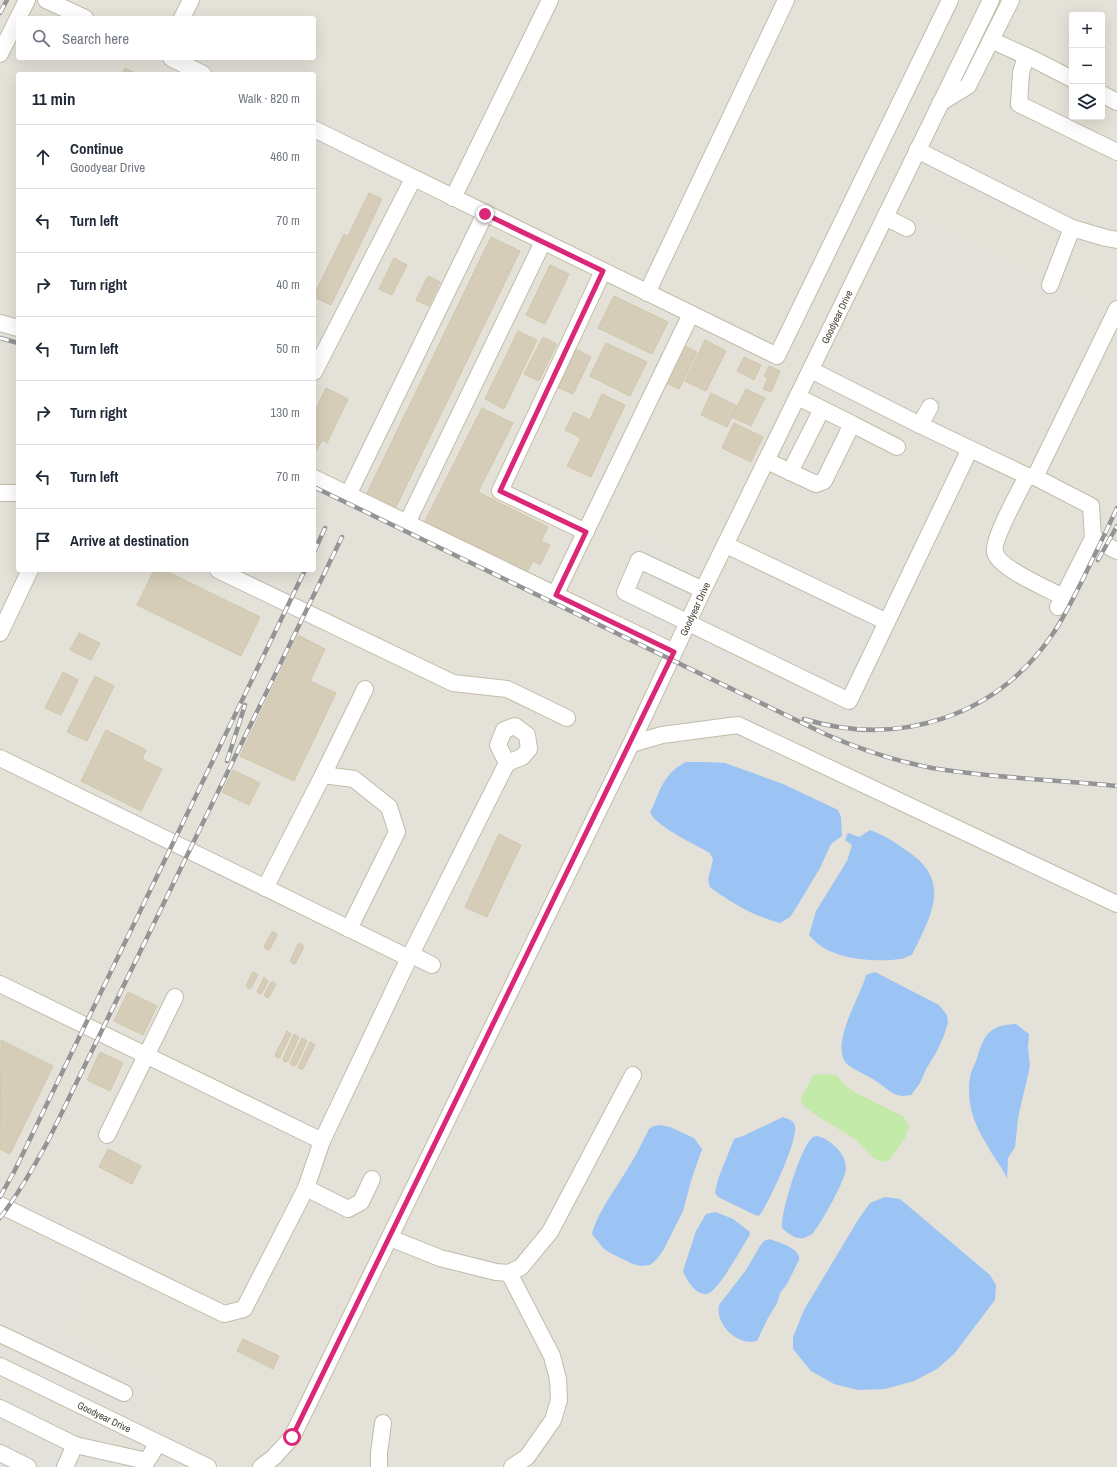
<!DOCTYPE html>
<meta charset="utf-8">
<style>
:root{--surface:#fff;--page:#f6f6f7;--text:#1f2937;--muted:#747a83;--line:#e0e1e3}
body{margin:0;font-family:"Archivo Narrow",sans-serif;background:var(--page);color:var(--text)}
.controls{position:absolute;right:12px;top:12px;display:grid;overflow:hidden;border-radius:4px;box-shadow:0 4px 16px #0002}
.controls button{width:36px;height:36px;display:grid;place-items:center;padding:0;border:0;border-bottom:1px solid var(--line);background:var(--surface);color:var(--text);font:20px sans-serif}
.stop{position:absolute;width:12px;height:12px;margin:-9px;border:3px solid #db2777;border-radius:50%;background:#fff}
.stop.end{background:#db2777;border-color:#fff;box-shadow:0 1px 4px #0008}
.list{margin:0;padding:0;list-style:none}
h2{display:flex;justify-content:space-between;align-items:center;height:52px;margin:0;padding:0 16px;font-size:17px}
h2 small{font-size:13px;font-weight:400;color:var(--muted)}
.list li{display:grid;grid-template-columns:26px 1fr auto;gap:12px;align-items:center;box-sizing:border-box;height:64px;padding:0 16px;border-top:1px solid var(--line)}
.list b{display:block;font-size:15px;white-space:nowrap}
.list p{margin:0;font-size:13px;white-space:nowrap;color:var(--muted)}
.list em{font-size:13px;font-style:normal;color:var(--muted)}
.icon{flex:none;width:22px;height:22px;fill:none;stroke:currentColor;stroke-width:2;stroke-linecap:round;stroke-linejoin:round}
.map{position:relative;flex:none;width:1117px;height:1467px;overflow:hidden}
.search{position:absolute;background:var(--surface);box-shadow:0 4px 16px #0002;left:16px;top:16px;width:300px;height:44px;display:flex;align-items:center;gap:10px;box-sizing:border-box;padding:0 14px;border-radius:4px;color:var(--muted);font-size:15px}
.panel{position:absolute;background:var(--surface);box-shadow:0 4px 16px #0002;left:16px;top:72px;width:300px;height:500px;border-radius:4px}
.map>svg:first-child{display:block}
.industrial{fill:#e4e1d8;fill-rule:evenodd}
.green{fill:#c3eaa9}
.parking{fill:#e3e1dc}
.water{fill:#9bc3f4}
.building{fill:#d5cdb8;stroke:#d0c7ab}
.lines{fill:none;stroke-linecap:round;stroke-linejoin:round}
.minor-casing{stroke:#c1bca8;stroke-width:18}
.minor{stroke:#fff;stroke-width:16}
.rail-casing{stroke:#949494;stroke-width:4.5}
.rail{stroke:#fff;stroke-width:3;stroke-dasharray:9;stroke-linecap:butt}
.route{stroke:#db2777;stroke-width:5}
.labels{text-anchor:middle;dominant-baseline:central;stroke-width:4;stroke-linejoin:round;paint-order:stroke}
.street-label{font-size:10px;fill:#454033;stroke:#fff}
</style>
<div class="map">
<svg width="1117" height="1467" viewBox="0 0 1117 1467">
<rect width="100%" height="100%" fill="#f3f0e3"/>
<path class="industrial" d="M0,0h1117v1467h-1117zM1072,15h30v102h-30zM18,18h296v40h-296zM18,74h296v496h-296z"/>
<path class="green" d="M825,1074l11,1 10,11 8,6 50,25 5,10 -4,11 -15,22c-5,2 -10,2 -15,-1 -8,-6 -13,-15 -22,-21 -18,-12 -36,-20 -52,-35v-4l12,-24z"/>
<g class="parking">
<polygon points="913,216 1096,309 1028,455 841,365"/>
<polygon points="642,538 695,562 662,634 610,609"/>
<polygon points="740,545 897,621 848,722 692,647"/>
<polygon points="5,1224 87,1264 56,1333 149,1379 128,1419 0,1355 0,1231"/>
<polygon points="0,1389 153,1467 0,1467"/>
</g>
<g class="water">
<path d="M686,762h20l19,1 58,21 55,26 3,7 1,19 -11,8 -11,24 -21,35 -9,14 -10,6c-26,-7 -49,-20 -70,-36l-2,-7 5,-20 -3,-7c-16,-9 -51,-25 -60,-40 10,-21 13,-40 36,-51z"/>
<path d="M870,830c14,5 25,12 37,21 46,30 24,65 5,104 -4,1 -8,4 -12,4 -17,3 -49,1 -65,-6 -10,-3 -19,-10 -26,-18l7,-24 31,-50 5,-16 -7,-5 3,-7 11,4z"/>
<path d="M875,972l64,33 8,10 1,8 -5,15 -7,15 -10,16 -6,14 -9,12c-2,0 -6,1 -9,1 -11,-1 -20,-12 -29,-17 -8,-5 -20,-9 -27,-16 -16,-20 15,-67 20,-88z"/>
<path d="M1016,1024l13,10 -1,14 2,18 -12,52 -3,29 -7,11 -1,21c-5,-13 -14,-22 -20,-34 -11,-18 -18,-34 -18,-55 0,-3 0,-8 1,-12 1,-8 6,-15 8,-23 7,-23 14,-30 38,-31z"/>
<path d="M783,1117c4,2 11,3 12,9 3,14 -26,77 -36,90l-4,-1 -37,-18 -3,-4 3,-14 16,-40 9,-3z"/>
<path d="M660,1125l10,2 24,11 8,11 -11,32 -8,30 -19,38 -7,10 -7,6 -9,1 -8,-2 -21,-10 -8,-5 -12,-15c5,-21 25,-47 36,-66 8,-12 14,-26 21,-39l5,-3z"/>
<path d="M817,1136c13,3 29,17 29,32 1,9 -26,58 -34,66 -1,1 -6,3 -8,4 -9,2 -16,-5 -22,-10 -1,-16 18,-78 29,-89 1,-2 4,-3 6,-3z"/>
<polygon points="885,1197 900,1199 990,1275 996,1285 995,1300 954,1354 937,1369 914,1381 885,1389 858,1390 834,1384 811,1371 793,1349 793,1337 804,1310 858,1220 870,1203"/>
<path d="M716,1212l17,7 17,13 -1,4c-6,10 -32,57 -42,58 -12,1 -20,-14 -24,-23l13,-40 10,-17z"/>
<path d="M769,1239c9,3 32,9 30,21l-12,24 -7,9 -3,10 -9,15 -11,23c-19,5 -42,-16 -38,-36l27,-35 14,-24 4,-5z"/>
</g>
<g class="building">
<polygon points="125,68 137,74 122,74"/>
<polygon points="369,193 382,199 331,305 314,297 314,295 344,234 348,236"/>
<polygon points="491,237 520,251 396,507 367,493"/>
<polygon points="394,258 407,265 392,295 379,289"/>
<polygon points="550,265 569,274 545,324 526,315"/>
<polygon points="428,276 440,282 429,306 416,300"/>
<polygon points="614,296 668,322 652,354 598,328"/>
<polygon points="518,331 537,340 504,409 485,399"/>
<polygon points="543,337 557,344 539,381 524,374"/>
<polygon points="705,340 726,351 706,391 685,381"/>
<polygon points="606,343 647,362 630,396 590,376"/>
<polygon points="683,345 697,352 679,389 664,382"/>
<polygon points="576,349 591,357 573,394 557,387"/>
<polygon points="744,357 761,365 754,380 737,371"/>
<polygon points="769,366 780,371 771,392 763,389 768,378 764,376"/>
<polygon points="326,388 348,399 327,443 322,440 316,451 314,450 314,413"/>
<polygon points="746,389 765,398 751,426 732,417"/>
<polygon points="711,393 737,406 727,427 701,415"/>
<polygon points="602,394 625,405 591,477 567,466 581,438 565,430 574,412 590,420"/>
<polygon points="482,408 513,423 478,492 548,527 541,541 550,545 540,565 533,561 527,572 425,521"/>
<polygon points="734,423 763,437 751,462 722,448"/>
<polygon points="154,570 164,570 260,617 241,656 137,605"/>
<polygon points="79,633 100,643 91,660 70,650"/>
<polygon points="298,635 325,649 310,681 336,693 294,781 240,756"/>
<polygon points="63,672 78,680 61,715 45,708"/>
<polygon points="95,676 114,686 87,741 67,732"/>
<polygon points="106,730 146,750 142,759 162,769 141,811 81,781"/>
<polygon points="233,770 260,783 249,805 222,792"/>
<polygon points="499,834 521,845 487,917 465,907"/>
<polygon points="272,932 275,932 277,935 270,949 267,950 264,947"/>
<polygon points="298,944 302,944 304,947 295,964 293,964 290,961"/>
<polygon points="254,972 258,975 251,988 249,989 246,986 252,973"/>
<polygon points="264,977 268,981 262,993 259,994 257,992"/>
<polygon points="271,982 274,982 276,984 269,997 267,998 264,995"/>
<polygon points="128,992 157,1006 143,1035 114,1021"/>
<polygon points="287,1031 291,1034 280,1057 277,1058 275,1055"/>
<polygon points="294,1034 299,1037 288,1061 285,1062 283,1059"/>
<polygon points="302,1038 307,1041 296,1065 293,1066 290,1063"/>
<polygon points="1,1040 53,1066 10,1154 0,1149"/>
<polygon points="310,1042 315,1045 303,1069 301,1069 298,1067"/>
<polygon points="100,1052 123,1063 110,1091 87,1080"/>
<polygon points="108,1149 141,1166 132,1184 99,1167"/>
<polygon points="243,1339 279,1356 273,1369 237,1351"/>
</g>
<g class="lines">
<g class="minor-casing">
<g id="minor">
<polyline points="46,0 85,18"/>
<polyline points="182,18 191,0"/>
<polyline points="991,40 1037,61 1072,79"/>
<polyline points="0,54 27,0"/>
<polyline points="1026,56 1021,73 1019,104 1117,152"/>
<polyline points="171,58 203,74"/>
<polyline points="1102,94 1117,102"/>
<polyline points="940,103 968,86 1011,0"/>
<polyline points="314,129 777,356 950,0"/>
<polyline points="917,150 1072,228 1106,238 1117,240"/>
<polyline points="453,198 550,0"/>
<polyline points="885,217 907,228"/>
<polyline points="1050,285 1072,228"/>
<polyline points="647,293 786,0"/>
<polyline points="0,323 18,328"/>
<polyline points="811,370 920,425 1027,476 1035,477 1091,506 1093,538 1058,607"/>
<polyline points="314,372 413,179"/>
<polyline points="798,397 852,424"/>
<polyline points="920,425 930,407"/>
<polyline points="767,461 816,484 824,481 852,424 897,447"/>
<polyline points="790,472 822,409"/>
<path d="M1027,476c-7,14 -35,64 -32,76 3,16 53,37 68,45"/>
<polyline points="1035,477 1117,309"/>
<polyline points="314,478 674,652"/>
<polyline points="0,493 18,493"/>
<polyline points="348,495 485,214"/>
<polyline points="407,523 543,242"/>
<polyline points="586,532 500,491 603,271"/>
<polyline points="1093,538 1117,551"/>
<polyline points="726,545 887,622"/>
<polyline points="218,570 453,683 507,689 567,718"/>
<polyline points="703,590 639,560 625,592 849,701 970,449"/>
<polyline points="555,595 691,314"/>
<polyline points="0,633 30,570"/>
<polygon points="515,726 527,735 529,749 522,757 507,763 498,745 504,730"/>
<polyline points="631,744 662,735 738,725 1117,904"/>
<polyline points="0,758 409,958 416,957 432,965"/>
<polyline points="323,775 365,689"/>
<polyline points="265,888 323,775 354,779 389,807 397,832 349,929"/>
<polyline points="0,984 322,1141"/>
<polyline points="107,1135 175,997"/>
<polyline points="306,1188 348,1209 361,1202 372,1179"/>
<polyline points="0,1205 224,1314 244,1309 306,1188 322,1141 409,958 507,763"/>
<polyline points="390,1238 440,1258 496,1272 509,1273 521,1267 550,1232 633,1075"/>
<polyline points="509,1273 552,1356 558,1379 559,1400 553,1420 527,1457 512,1467"/>
<polyline points="0,1334 124,1393"/>
<polyline points="0,1366 208,1467"/>
<polyline points="0,1408 75,1445 65,1467"/>
<polyline points="75,1445 147,1461 158,1443"/>
<polyline points="0,1453 28,1467"/>
<polyline points="261,1467 274,1457 292,1437 631,744 703,590 991,0"/>
<polyline points="379,1467 379,1453 383,1423"/>
</g>
</g>
<use href="#minor" class="minor"/>
<g class="rail-casing">
<g id="rail">
<polyline points="0,13 7,0"/>
<polyline points="0,338 18,343"/>
<path d="M314,487l511,247c34,15 70,27 107,34 61,10 124,12 185,18"/>
<polyline points="314,552 325,528"/>
<polyline points="1098,560 1117,526"/>
<path d="M804,719c94,29 192,-2 248,-84 12,-17 21,-37 31,-56 11,-23 23,-47 34,-71"/>
<polyline points="227,761 245,705"/>
<polyline points="0,1197 15,1170 305,570"/>
<path d="M0,1218c19,-25 34,-51 49,-79l293,-602"/>
</g>
</g>
<use href="#rail" class="rail"/>
</g>
<g class="lines">
<polyline class="route" points="292,1437 674,652 556,595 586,532 500,491 603,271 485,214"/>
</g>
<g class="labels">
<g class="street-label">
<text transform="translate(837 317) rotate(-64)">Goodyear Drive</text>
<text transform="translate(695 609) rotate(-65)">Goodyear Drive</text>
<text transform="translate(104 1417) rotate(26)">Goodyear Drive</text>
</g>
</g>
</svg>
<div class="controls">
<button>+</button>
<button>−</button>
<button><svg class="icon" aria-label="layers" viewBox="0 0 24 24"><path d="M12 4l9 5-9 5-9-5zM3 14l9 5 9-5"/></svg></button>
</div>
<div class="stop" style="left:292px;top:1437px"></div>
<div class="stop end" style="left:485px;top:214px"></div>
<div class="search"><svg class="icon" aria-label="search" viewBox="0 0 24 24"><circle cx="10" cy="10" r="6"/><path d="M15 15l6 6"/></svg>Search here</div>
<section class="panel">
<h2>11 min<small>Walk · 820 m</small></h2>
<ul class="list">
<li><svg class="icon" aria-label="ahead" viewBox="0 0 24 24"><path d="M12 20V5M6 11l6-6 6 6"/></svg><div><b>Continue</b><p>Goodyear Drive</p></div><em>460 m</em></li>
<li><svg class="icon" aria-label="left" viewBox="0 0 24 24"><path d="M17 20v-9H6M10 6l-5 5 5 5"/></svg><div><b>Turn left</b></div><em>70 m</em></li>
<li><svg class="icon" aria-label="right" viewBox="0 0 24 24"><path d="M7 20v-9h11M14 6l5 5-5 5"/></svg><div><b>Turn right</b></div><em>40 m</em></li>
<li><svg class="icon" aria-label="left" viewBox="0 0 24 24"><path d="M17 20v-9H6M10 6l-5 5 5 5"/></svg><div><b>Turn left</b></div><em>50 m</em></li>
<li><svg class="icon" aria-label="right" viewBox="0 0 24 24"><path d="M7 20v-9h11M14 6l5 5-5 5"/></svg><div><b>Turn right</b></div><em>130 m</em></li>
<li><svg class="icon" aria-label="left" viewBox="0 0 24 24"><path d="M17 20v-9H6M10 6l-5 5 5 5"/></svg><div><b>Turn left</b></div><em>70 m</em></li>
<li><svg class="icon" aria-label="arrive" viewBox="0 0 24 24"><path d="M6 21V4h12l-3 4 3 4H6"/></svg><div><b>Arrive at destination</b></div></li>
</ul>
</section>
</div>
